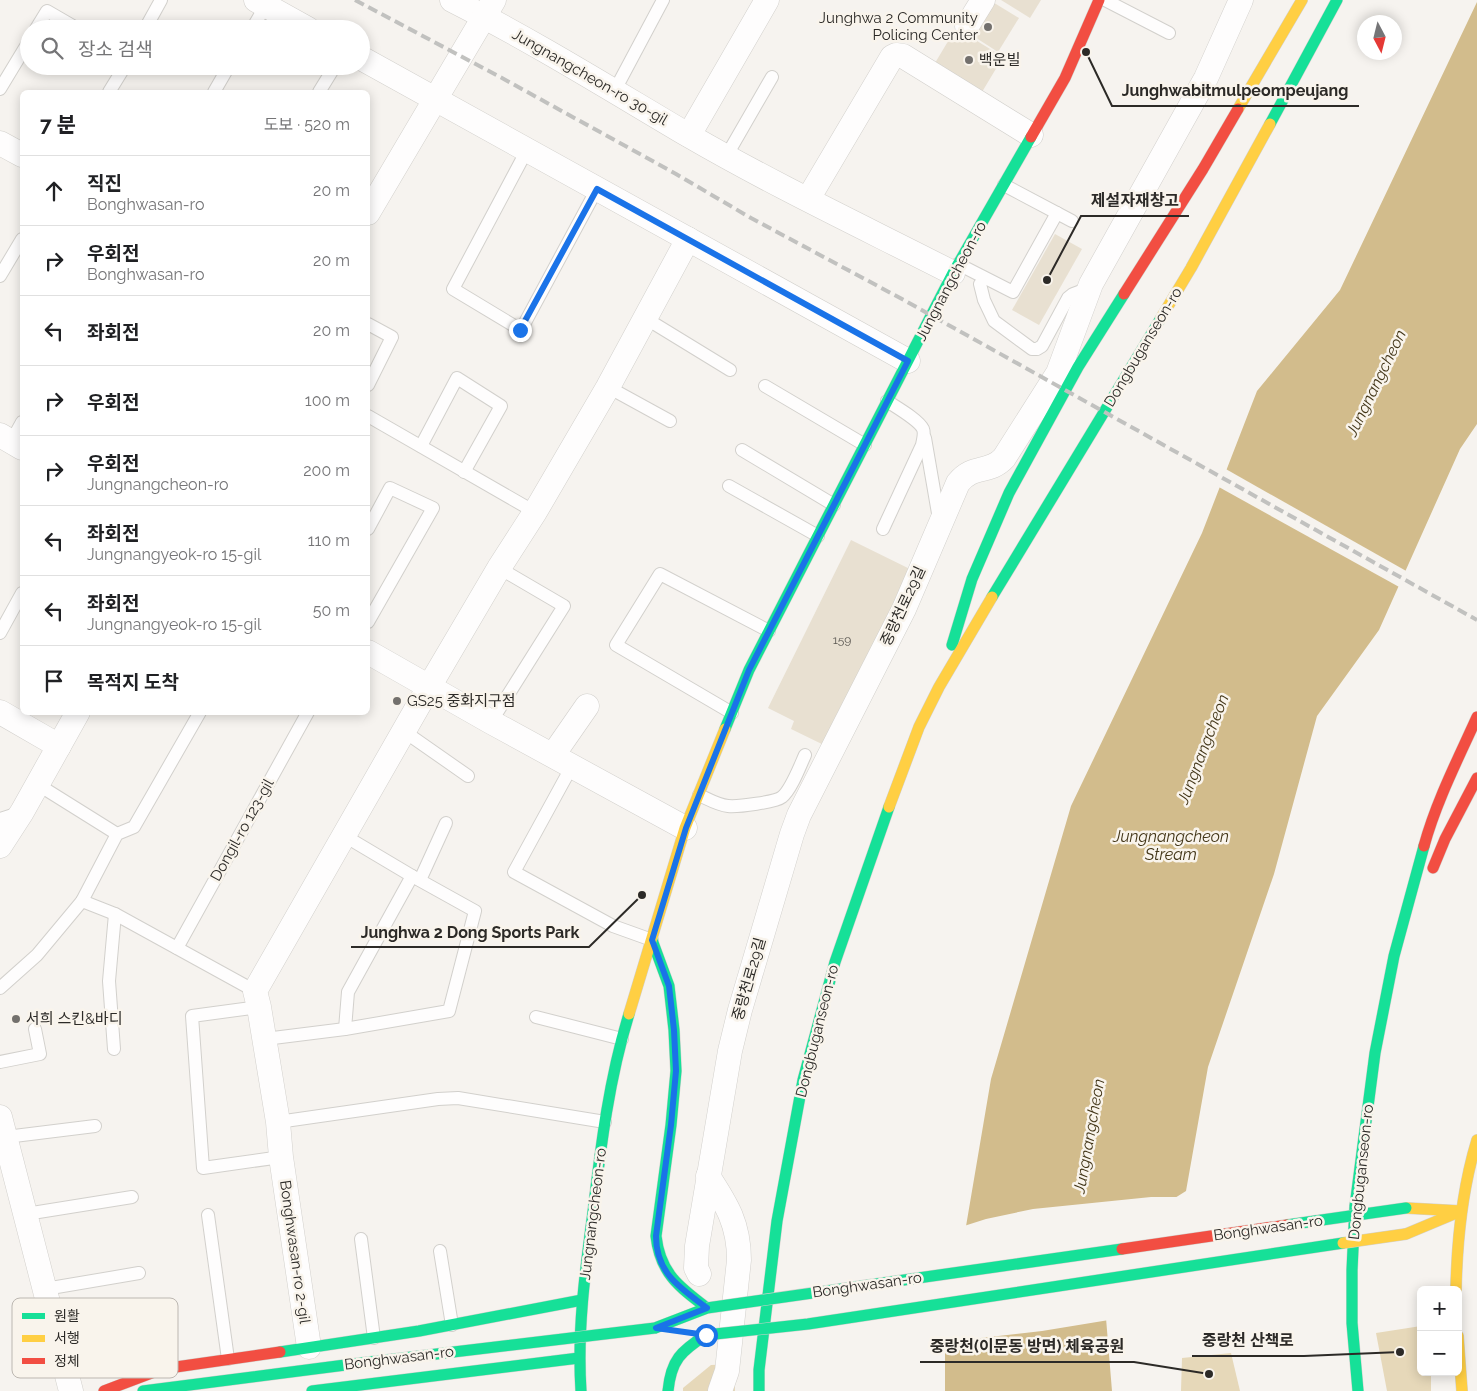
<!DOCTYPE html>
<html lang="ko">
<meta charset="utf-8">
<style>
:root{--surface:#fff;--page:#f6f6f6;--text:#202124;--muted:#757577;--line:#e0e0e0}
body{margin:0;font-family:Raleway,"Noto Sans KR",sans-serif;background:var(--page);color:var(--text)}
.controls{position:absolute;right:15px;bottom:15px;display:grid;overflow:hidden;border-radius:8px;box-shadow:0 2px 12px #0003}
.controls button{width:45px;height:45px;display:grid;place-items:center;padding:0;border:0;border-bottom:1px solid var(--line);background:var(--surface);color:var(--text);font:25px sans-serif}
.compass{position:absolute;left:1357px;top:15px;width:45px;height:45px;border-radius:50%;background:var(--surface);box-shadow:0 2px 12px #0003;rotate:173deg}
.stop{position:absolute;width:15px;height:15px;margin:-11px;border:4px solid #1a73e8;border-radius:50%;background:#fff}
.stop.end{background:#1a73e8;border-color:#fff;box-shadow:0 1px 5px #0008}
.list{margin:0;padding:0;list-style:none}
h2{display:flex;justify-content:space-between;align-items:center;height:65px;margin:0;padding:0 20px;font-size:21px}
h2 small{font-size:16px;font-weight:400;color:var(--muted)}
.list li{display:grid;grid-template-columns:32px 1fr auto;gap:15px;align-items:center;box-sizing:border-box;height:70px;padding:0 20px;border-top:1px solid var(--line)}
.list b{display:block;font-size:19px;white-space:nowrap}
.list p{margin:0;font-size:16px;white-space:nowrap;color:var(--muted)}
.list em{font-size:16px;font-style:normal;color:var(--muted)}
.icon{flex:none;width:28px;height:28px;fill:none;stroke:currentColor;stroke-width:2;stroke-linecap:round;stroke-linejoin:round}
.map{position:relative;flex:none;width:1477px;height:1391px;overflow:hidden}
.search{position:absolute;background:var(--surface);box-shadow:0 2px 12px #0003;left:20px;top:20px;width:350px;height:55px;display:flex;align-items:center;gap:12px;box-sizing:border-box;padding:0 18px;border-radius:28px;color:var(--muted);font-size:19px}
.panel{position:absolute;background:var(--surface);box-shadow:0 2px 12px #0003;left:20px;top:90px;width:350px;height:625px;border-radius:8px}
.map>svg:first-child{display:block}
.green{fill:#e6d8b9}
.water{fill:#d2bc8c}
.pier{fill:#f6f3ef}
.building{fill:#e8e0d1}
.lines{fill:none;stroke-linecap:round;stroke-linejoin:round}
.lane-casing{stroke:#d2d0cc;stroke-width:14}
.street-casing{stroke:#d2d0cc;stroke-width:25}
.fast-casing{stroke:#d2d0cc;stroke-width:12}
.slow-casing{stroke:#d2d0cc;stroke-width:12}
.jam-casing{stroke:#d2d0cc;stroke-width:12}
.lane{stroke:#fefdfd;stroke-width:12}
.street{stroke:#fefdfd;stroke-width:24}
.fast{stroke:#16e098;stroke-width:11}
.slow{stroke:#ffcf43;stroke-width:11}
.jam{stroke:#f24e42;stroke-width:11}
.rail{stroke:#c1c1bf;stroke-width:4;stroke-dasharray:10 5;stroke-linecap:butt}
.fast-bridge-casing{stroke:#d2d0cc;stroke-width:12;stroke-linecap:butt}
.slow-bridge-casing{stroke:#d2d0cc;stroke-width:12;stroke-linecap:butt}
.jam-bridge-casing{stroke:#d2d0cc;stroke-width:12;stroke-linecap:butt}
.fast-bridge{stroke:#16e098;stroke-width:11}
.slow-bridge{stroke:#ffcf43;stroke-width:11}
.jam-bridge{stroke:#f24e42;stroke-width:11}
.route{stroke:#1a73e8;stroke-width:6}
.poi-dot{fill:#73706d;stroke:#f9f4ec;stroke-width:2}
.labels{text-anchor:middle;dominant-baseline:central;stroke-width:5;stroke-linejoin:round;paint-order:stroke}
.number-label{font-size:12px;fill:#5b5852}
.poi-label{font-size:15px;fill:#2c2a27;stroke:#f9f4ec;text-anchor:start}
.street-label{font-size:15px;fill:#2c2a27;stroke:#f9f4ec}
.water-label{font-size:16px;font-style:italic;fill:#423517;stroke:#f9f4ec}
.key{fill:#f9f4ec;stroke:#bcb7b1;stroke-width:1}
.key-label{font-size:14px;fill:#2c2a27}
.leader{fill:none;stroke:#2c2a27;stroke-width:2}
.callout-dot{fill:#2c2a27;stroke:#f9f4ec;stroke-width:2}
.callout-label{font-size:16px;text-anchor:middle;font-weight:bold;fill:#2c2a27;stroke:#f9f4ec;stroke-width:5;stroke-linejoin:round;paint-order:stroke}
</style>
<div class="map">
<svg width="1477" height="1391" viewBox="0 0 1477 1391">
<rect width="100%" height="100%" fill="#f6f3ef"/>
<g class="green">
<polygon points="1421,1326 1421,1372 1431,1372 1431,1391 1387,1391 1376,1333"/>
<polygon points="1231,1353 1240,1391 1181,1391 1182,1358"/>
<polygon points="734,1364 735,1391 683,1391 683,1388 711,1365"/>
</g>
<polygon class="water" points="1477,2 1477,424 1460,449 1379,630 1317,716 1274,874 1208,1067 1186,1191 1100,1245 1112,1391 945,1391 945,1350 991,1079 1071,806 1202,533 1257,391 1340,290"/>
<g class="pier">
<polygon points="1224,468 1408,572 1401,588 1217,486"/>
<polygon points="1151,1197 1181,1197 1102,1247 1109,1320 1042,1331 981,1338 944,1340 964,1226 986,1219 1033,1209"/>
</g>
<g class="building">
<polygon points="1001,0 1041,0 1030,18"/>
<polygon points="991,1 1019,18 998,52 970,34"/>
<polygon points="956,28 1003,57 982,92 935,63"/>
<polygon points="1055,234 1082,249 1039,325 1012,310"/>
<polygon points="851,540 916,572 830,748 791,729 794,721 768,708"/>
</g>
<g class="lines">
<g class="lane-casing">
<g id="lane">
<polyline points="1105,0 1169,33"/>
<polyline points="36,29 47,11 78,29"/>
<polyline points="145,29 161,0"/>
<polyline points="252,29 266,5"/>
<polyline points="0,89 29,41"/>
<polyline points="615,90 663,0"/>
<polyline points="109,92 125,66"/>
<polyline points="214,92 229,66"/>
<polyline points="319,92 335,66"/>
<polyline points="527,150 453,289 521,330 597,189"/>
<polyline points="727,155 772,77"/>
<polyline points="1004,185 1072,221"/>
<polyline points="958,264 1013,292 1057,213"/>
<polyline points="0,276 22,239"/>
<polyline points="980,284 984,300 994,321 1032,349 1037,349 1042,346 1068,298 1073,294 1089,288"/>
<polyline points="645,318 730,370"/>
<polyline points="368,324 392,337 368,385"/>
<polyline points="765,386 865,445"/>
<polyline points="608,387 670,421"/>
<polyline points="368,416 535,512"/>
<polyline points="925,438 939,519"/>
<polyline points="11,442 22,422"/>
<polyline points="421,446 457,378 501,406 464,472"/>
<polyline points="742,450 834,505"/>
<polyline points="729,486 818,536"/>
<polyline points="368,529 390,488 433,508 368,622"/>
<path d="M883,529l39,-84c1,-6 3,-11 1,-16 -4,-9 -27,-22 -36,-28"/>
<polyline points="0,633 22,593"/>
<polyline points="732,713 616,645 660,574 769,631"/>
<polyline points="491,722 564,606 499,568"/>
<polyline points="405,732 468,776"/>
<polyline points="572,766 514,872 613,926 652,940"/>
<polyline points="37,784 117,834"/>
<path d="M699,795c9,4 19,10 29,11 10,1 48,-4 54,-9 9,-7 18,-31 23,-42"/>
<polyline points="0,819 19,813"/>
<polyline points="420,880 446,823"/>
<polyline points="82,901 115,914 255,991"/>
<polyline points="177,948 308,712"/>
<polyline points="0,988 37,955 82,901 117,834 134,827 200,712"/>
<polyline points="259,1007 192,1016 203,1168 281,1157"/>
<polyline points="536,1017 622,1039"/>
<polyline points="345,1029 348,992 412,876"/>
<polyline points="265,1039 345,1029 449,1011 475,911 412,876 343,835"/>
<polyline points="114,1049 109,981 115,914"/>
<polyline points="0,1062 40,1054 35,1029"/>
<polyline points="278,1122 438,1099 458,1098 605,1122"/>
<polyline points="6,1137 95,1126"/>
<polyline points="26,1214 132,1197"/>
<polyline points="208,1215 228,1359"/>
<polyline points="361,1239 374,1338"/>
<polyline points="440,1251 452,1325"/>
<polyline points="45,1289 139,1273"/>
</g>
</g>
<g class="street-casing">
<g id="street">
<polyline points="256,0 308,29"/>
<path d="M452,0c81,41 158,89 236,135 86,50 177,93 265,138"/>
<polyline points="967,26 983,0"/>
<polyline points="361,58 908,361"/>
<polyline points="689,135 767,0"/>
<polyline points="0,143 22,155"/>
<polyline points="808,199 892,57 896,55 903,56 1031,135"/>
<polyline points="368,213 494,0"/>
<polyline points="0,435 22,448"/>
<polyline points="368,652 491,722 685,828"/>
<polyline points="0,712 59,746"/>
<polyline points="553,755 587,706"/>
<polyline points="0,846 22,812 78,712"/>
<polyline points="0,1117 71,1391"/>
<path d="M708,1176c19,29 31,48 31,84l-12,111 -7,20"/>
<path d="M699,1274l-3,-6 1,-22 33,-195 10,-41 52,-176 7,-19 105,-206 54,-126c15,-19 31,-9 46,-25l54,-85 33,-89 115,-206 35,-78"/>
<polyline points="309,1347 281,1157 278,1122 259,1007 255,991 429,687 499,568 535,512 608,387 688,239"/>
</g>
</g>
<g class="fast-casing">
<g id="fast">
<polyline points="1270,124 1337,0"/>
<polyline points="992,597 1161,318"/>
<polyline points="952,645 972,579 1009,493 1078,367 1124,294"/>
<polyline points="725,729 749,670 953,273 1031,137"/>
<path d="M652,940l17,46 5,44 2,41 -5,54 -15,111c4,37 23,51 51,72"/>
<polyline points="655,1328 707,1308"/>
<polyline points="280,1352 419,1331 582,1300"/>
<polyline points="143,1391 353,1364"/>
<polyline points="312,1391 579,1358"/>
<path d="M581,1391c-4,-60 4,-119 12,-179 8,-67 16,-133 36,-198"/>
<path d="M668,1391c3,-31 13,-40 38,-56"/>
<polyline points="759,1391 759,1370 777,1221 803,1080 835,962 889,807"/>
<polyline points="1358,1391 1352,1323 1352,1270 1355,1206 1375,1053 1394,956 1424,846"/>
</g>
</g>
<g class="slow-casing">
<g id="slow">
<polyline points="1238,109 1302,0"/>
<polyline points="1161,318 1191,268 1270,124"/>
<polyline points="889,807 919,727 939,687 992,597"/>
<polyline points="629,1014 685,828 725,729"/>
<polyline points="1406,1208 1461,1211 1406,1234"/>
<path d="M1456,1290c1,-51 6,-101 21,-150"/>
<polyline points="1458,1336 1462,1391"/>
</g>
</g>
<g class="jam-casing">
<g id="jam">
<polyline points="1031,137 1065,78 1099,0"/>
<polyline points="1124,294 1203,169 1238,109"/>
<path d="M1424,846c12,-44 34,-87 53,-129"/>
<polyline points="1433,868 1445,839 1477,778"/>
<polyline points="104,1391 162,1369 280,1352"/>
</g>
</g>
<use href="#lane" class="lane"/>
<use href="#street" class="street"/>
<use href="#fast" class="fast"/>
<use href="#slow" class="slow"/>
<use href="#jam" class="jam"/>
<polyline class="rail" points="355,0 502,78 676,174 751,218 902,299 1477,620"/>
<g class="fast-bridge-casing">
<g id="fast-bridge">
<polyline points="1287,1225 1406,1208"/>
<polyline points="707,1308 1122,1249"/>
<polyline points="706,1335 808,1324 1343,1243"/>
<polyline points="353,1364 655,1328"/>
</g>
</g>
<g class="slow-bridge-casing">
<polyline id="slow-bridge" points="1343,1243 1406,1234"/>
</g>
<g class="jam-bridge-casing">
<polyline id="jam-bridge" points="1122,1249 1287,1225"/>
</g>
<use href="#fast-bridge" class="fast-bridge"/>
<use href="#slow-bridge" class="slow-bridge"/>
<use href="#jam-bridge" class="jam-bridge"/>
</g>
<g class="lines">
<path class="route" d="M520,330l77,-141 311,172 -159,309 -63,158 -34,112 17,46 5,44 2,41 -5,54 -15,111c0,37 24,52 51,72l-51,20 50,7"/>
</g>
<g class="poi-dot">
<circle cx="988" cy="27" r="5"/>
<circle cx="969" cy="60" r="5"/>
<circle cx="397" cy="701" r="5"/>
<circle cx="16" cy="1019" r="5"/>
</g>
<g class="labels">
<g class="number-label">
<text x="842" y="640">159</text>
</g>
<g class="poi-label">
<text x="978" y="18" text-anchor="end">Junghwa 2 Community<tspan x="978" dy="17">Policing Center</tspan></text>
<text x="979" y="60">백운빌</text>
<text x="407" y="701">GS25 중화지구점</text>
<text x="26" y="1019">서희 스킨&amp;바디</text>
</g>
<g class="street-label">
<text transform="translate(590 77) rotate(30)">Jungnangcheon-ro 30-gil</text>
<text transform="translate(951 281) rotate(-62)">Jungnangcheon-ro</text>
<text transform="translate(1143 347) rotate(-59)">Dongbuganseon-ro</text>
<text transform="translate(903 606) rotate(-65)">중랑천로29길</text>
<text transform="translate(242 830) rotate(-61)">Dongil-ro 123-gil</text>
<text transform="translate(749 979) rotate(-74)">중랑천로29길</text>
<text transform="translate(817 1031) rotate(-76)">Dongbuganseon-ro</text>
<text transform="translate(1361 1172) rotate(-84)">Dongbuganseon-ro</text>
<text transform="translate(593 1214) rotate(-83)">Jungnangcheon-ro</text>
<text transform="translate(1268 1228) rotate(-8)">Bonghwasan-ro</text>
<text transform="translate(295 1252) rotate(82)">Bonghwasan-ro 2-gil</text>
<text transform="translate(867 1285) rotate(-8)">Bonghwasan-ro</text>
<text transform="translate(399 1358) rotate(-7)">Bonghwasan-ro</text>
</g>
<g class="water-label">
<text transform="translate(1376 383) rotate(-64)">Jungnangcheon</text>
<text transform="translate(1203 749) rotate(-69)">Jungnangcheon</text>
<text x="1171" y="836">Jungnangcheon<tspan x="1171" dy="18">Stream</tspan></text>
<text transform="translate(1089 1136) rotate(-80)">Jungnangcheon</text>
</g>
</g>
<rect x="12" y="1298" width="166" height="80" rx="8" class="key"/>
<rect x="22" y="1313" width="23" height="6" fill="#16e098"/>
<rect x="22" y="1335" width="23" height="7" fill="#ffcf43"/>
<rect x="22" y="1358" width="23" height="6" fill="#f24e42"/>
<g class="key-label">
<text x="54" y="1321">원활</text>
<text x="54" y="1343">서행</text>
<text x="54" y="1366">정체</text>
</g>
<path class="leader" d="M1086 52L1112 106H1359M1047 280L1081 216H1189M642 895L589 947H351M1400 1352L1304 1356H1192M1209 1374L1134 1362H920"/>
<g class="callout-dot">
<circle cx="1086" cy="52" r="5"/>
<circle cx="1047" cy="280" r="5"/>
<circle cx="642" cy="895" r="5"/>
<circle cx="1400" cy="1352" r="5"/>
<circle cx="1209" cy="1374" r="5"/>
</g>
<g class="callout-label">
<text x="1235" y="96">Junghwabitmulpeompeujang</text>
<text x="1135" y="206">제설자재창고</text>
<text x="470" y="938">Junghwa 2 Dong Sports Park</text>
<text x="1248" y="1346">중랑천 산책로</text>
<text x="1027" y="1352">중랑천(이문동 방면) 체육공원</text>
</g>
</svg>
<div class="controls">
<button>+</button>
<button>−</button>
</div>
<svg class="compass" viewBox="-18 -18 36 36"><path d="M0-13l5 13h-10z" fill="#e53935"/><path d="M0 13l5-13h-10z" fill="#757577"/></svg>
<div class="stop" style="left:706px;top:1335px"></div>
<div class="stop end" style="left:520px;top:330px"></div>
<div class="search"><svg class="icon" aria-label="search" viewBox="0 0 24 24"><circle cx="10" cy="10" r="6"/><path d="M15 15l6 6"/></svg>장소 검색</div>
<section class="panel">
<h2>7 분<small>도보 · 520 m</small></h2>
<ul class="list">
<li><svg class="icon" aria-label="ahead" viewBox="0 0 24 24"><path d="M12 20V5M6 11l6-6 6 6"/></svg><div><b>직진</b><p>Bonghwasan-ro</p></div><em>20 m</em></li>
<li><svg class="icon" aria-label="right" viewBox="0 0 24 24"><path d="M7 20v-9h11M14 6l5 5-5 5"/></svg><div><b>우회전</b><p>Bonghwasan-ro</p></div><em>20 m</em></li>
<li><svg class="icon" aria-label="left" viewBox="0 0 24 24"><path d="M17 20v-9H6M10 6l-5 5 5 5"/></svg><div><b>좌회전</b></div><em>20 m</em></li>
<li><svg class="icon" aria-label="right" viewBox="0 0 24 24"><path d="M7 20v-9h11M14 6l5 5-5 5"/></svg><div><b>우회전</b></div><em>100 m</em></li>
<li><svg class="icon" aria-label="right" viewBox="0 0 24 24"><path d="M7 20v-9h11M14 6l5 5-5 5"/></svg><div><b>우회전</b><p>Jungnangcheon-ro</p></div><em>200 m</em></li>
<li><svg class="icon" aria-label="left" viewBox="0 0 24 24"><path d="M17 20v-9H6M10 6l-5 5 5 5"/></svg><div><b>좌회전</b><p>Jungnangyeok-ro 15-gil</p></div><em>110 m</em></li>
<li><svg class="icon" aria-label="left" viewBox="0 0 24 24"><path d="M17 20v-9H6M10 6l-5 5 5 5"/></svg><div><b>좌회전</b><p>Jungnangyeok-ro 15-gil</p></div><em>50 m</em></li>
<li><svg class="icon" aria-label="arrive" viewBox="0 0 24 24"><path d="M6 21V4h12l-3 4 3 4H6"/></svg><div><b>목적지 도착</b></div></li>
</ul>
</section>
</div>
